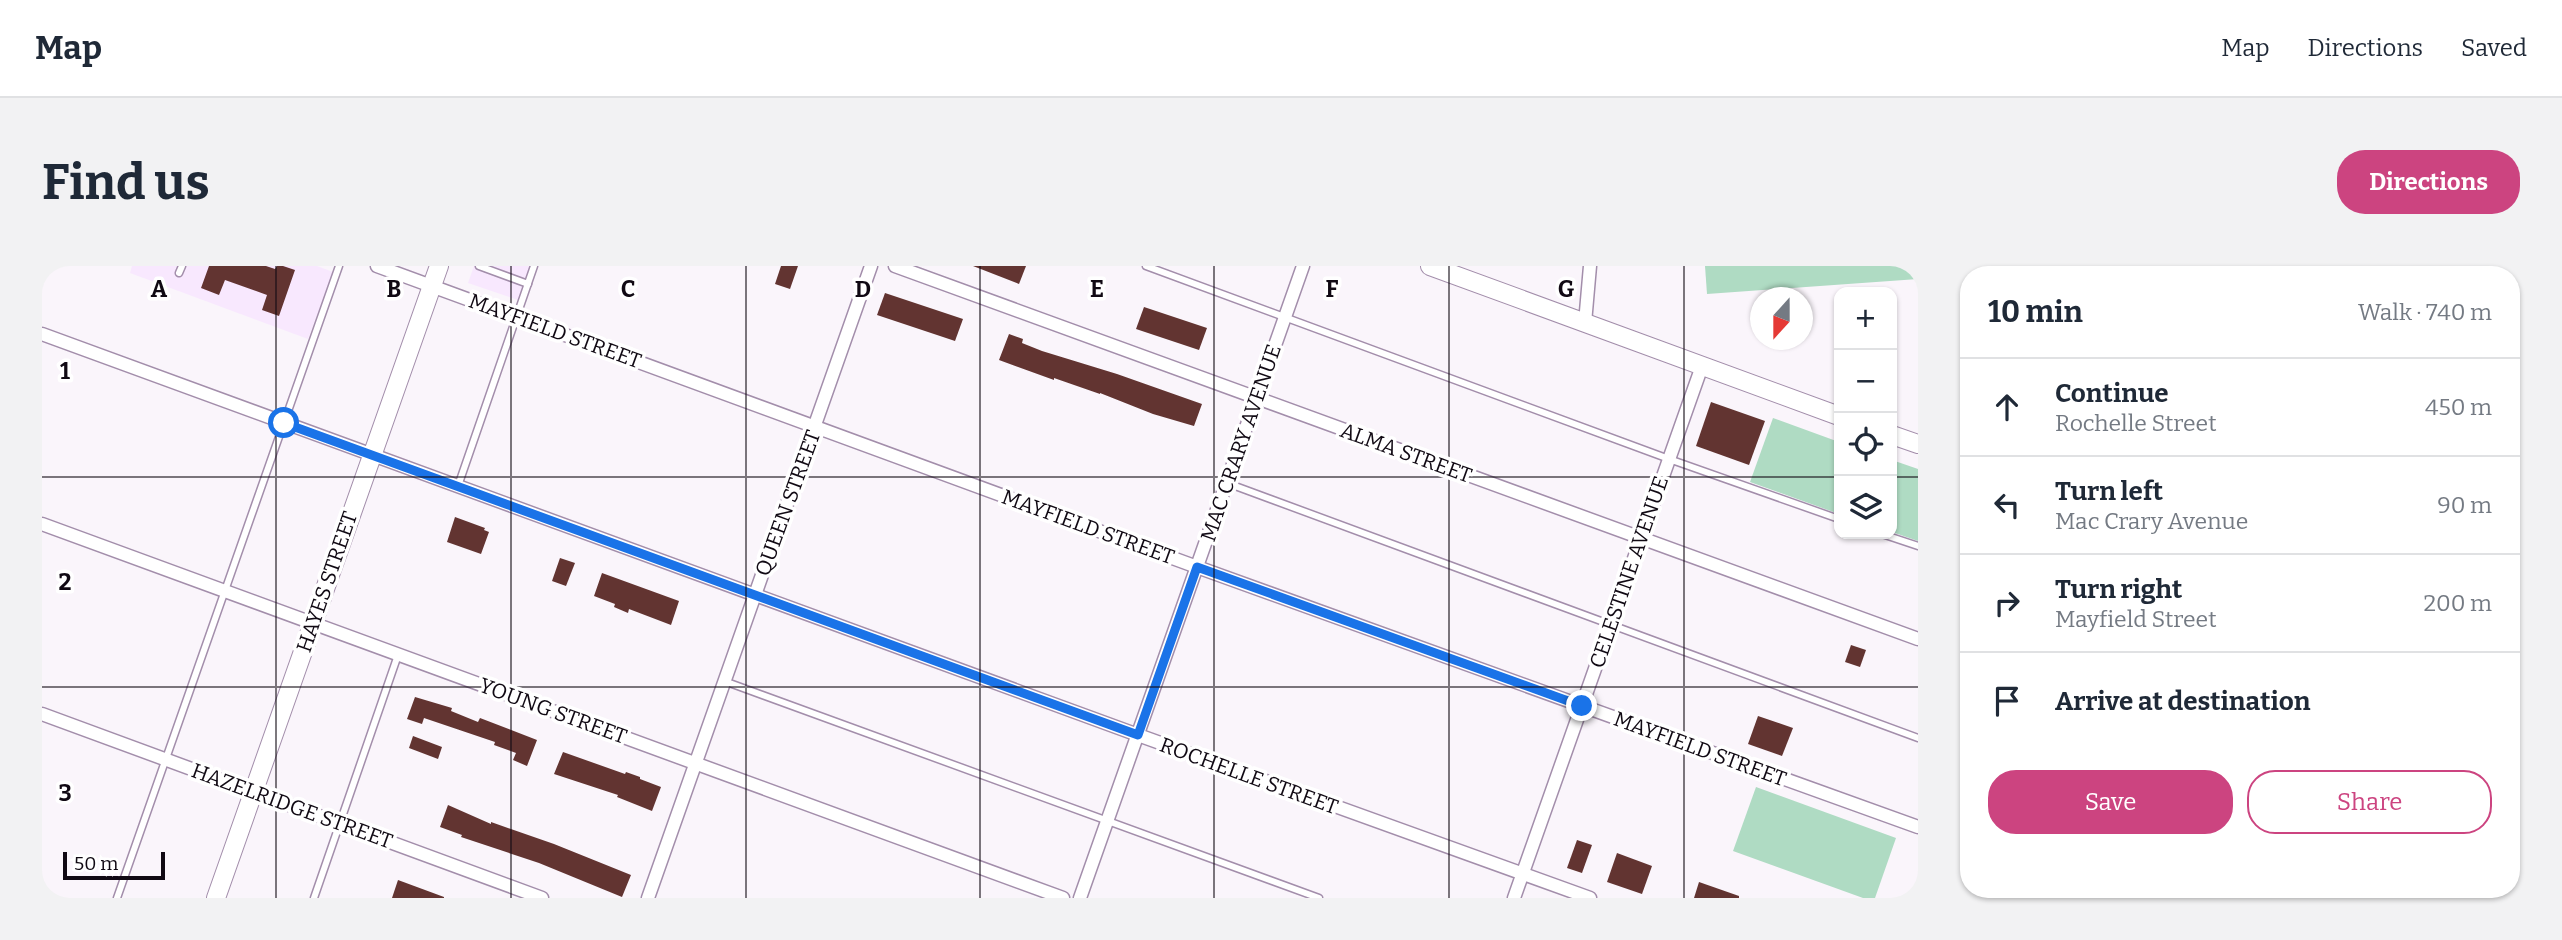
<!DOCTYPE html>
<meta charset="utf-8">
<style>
:root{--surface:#fff;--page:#f2f2f3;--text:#1f2937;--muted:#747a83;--line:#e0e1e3;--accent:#cc4480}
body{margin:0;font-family:Bitter,serif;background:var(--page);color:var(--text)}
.controls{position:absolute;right:21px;top:21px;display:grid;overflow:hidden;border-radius:14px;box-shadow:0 2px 5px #0004}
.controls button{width:63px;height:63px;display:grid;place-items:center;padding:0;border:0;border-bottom:2px solid var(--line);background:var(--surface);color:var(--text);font:35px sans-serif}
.compass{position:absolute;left:1708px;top:21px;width:63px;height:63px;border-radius:50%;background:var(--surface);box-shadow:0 2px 5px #0004;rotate:201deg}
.scale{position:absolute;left:21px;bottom:18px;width:102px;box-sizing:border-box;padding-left:7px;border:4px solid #100913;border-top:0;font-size:19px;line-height:24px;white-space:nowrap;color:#100913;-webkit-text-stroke:5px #fff;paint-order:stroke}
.stop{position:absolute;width:21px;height:21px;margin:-16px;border:5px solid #1a73e8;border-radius:50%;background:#fff}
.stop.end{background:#1a73e8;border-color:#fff;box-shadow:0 2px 7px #0008}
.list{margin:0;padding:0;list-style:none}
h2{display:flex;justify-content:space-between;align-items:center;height:91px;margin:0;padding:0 28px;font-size:30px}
h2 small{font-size:23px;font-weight:400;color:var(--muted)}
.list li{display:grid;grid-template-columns:46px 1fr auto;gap:21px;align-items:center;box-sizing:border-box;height:98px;padding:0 28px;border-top:2px solid var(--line)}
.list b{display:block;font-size:26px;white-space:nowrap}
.list p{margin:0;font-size:23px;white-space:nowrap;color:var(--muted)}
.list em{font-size:23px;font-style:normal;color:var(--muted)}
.actions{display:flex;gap:14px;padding:21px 28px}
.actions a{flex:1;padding:16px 0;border:2px solid var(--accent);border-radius:28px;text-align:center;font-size:24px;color:var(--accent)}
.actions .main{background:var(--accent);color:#fff}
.icon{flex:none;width:38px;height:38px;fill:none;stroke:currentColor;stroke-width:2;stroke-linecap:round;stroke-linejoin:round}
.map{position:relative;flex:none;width:1876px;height:632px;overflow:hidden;border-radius:28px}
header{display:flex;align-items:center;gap:42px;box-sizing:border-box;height:98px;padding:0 35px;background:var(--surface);border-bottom:2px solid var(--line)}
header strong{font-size:33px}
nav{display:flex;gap:38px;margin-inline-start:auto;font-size:24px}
.intro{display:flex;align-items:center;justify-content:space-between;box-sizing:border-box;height:168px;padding:0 42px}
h1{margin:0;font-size:49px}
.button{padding:18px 32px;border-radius:28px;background:var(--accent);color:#fff;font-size:24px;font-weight:700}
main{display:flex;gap:42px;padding:0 42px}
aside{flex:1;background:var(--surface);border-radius:28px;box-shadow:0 2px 5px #0004}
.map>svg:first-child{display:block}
.built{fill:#f8e8fe}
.green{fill:#afdbc3}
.building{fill:#623431}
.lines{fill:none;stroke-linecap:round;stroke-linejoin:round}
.lane-casing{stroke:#a38eab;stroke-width:9}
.street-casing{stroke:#a38eab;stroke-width:15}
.secondary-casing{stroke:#a38eab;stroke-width:20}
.lane{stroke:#fff;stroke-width:6}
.street{stroke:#fff;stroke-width:12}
.secondary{stroke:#fff;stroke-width:18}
.route{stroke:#1a73e8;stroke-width:9}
.grid{fill:none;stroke:#100913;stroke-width:2;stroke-opacity:0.55}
.labels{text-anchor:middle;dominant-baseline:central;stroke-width:7;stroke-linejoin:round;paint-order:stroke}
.street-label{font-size:21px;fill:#100913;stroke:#fff}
.grid-label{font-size:23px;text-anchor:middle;font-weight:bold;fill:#100913;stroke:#fff;stroke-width:7;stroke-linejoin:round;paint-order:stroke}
</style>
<header>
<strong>Map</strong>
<nav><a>Map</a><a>Directions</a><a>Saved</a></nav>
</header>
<div class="intro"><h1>Find us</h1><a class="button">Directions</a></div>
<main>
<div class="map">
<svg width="1876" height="632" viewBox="0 0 1876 632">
<rect width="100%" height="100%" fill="#faf5fb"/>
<g class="built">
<polygon points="90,0 275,0 291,6 266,73 88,7"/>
<polygon points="432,0 489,0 476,34 426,17"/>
</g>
<g class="green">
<polygon points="1663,0 1876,0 1876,13 1665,28"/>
<polygon points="1731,152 1797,176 1797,248 1708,216"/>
<polygon points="1850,194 1876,203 1876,275 1850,266"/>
<polygon points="1714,521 1854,572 1833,632 1821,632 1691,585"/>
</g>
<g class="building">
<polygon points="167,0 224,0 233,3 235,0 241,0 253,4 237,50 220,44 225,29 183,14 177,29 159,22"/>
<polygon points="739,0 756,0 748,23 733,18"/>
<polygon points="931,0 984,0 977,18"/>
<polygon points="843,27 921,53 913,75 835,49"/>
<polygon points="1102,41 1165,62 1157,84 1094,63"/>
<polygon points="967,68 981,73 980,77 1000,85 1075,108 1160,138 1152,160 1111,148 1058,127 1058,128 1012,112 1012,114 957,94"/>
<polygon points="1669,136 1723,155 1707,199 1654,180"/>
<polygon points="413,251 443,262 442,264 447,266 439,288 405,276"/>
<polygon points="518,292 533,297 524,320 510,315"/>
<polygon points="560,307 637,335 629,359 587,343 586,347 572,341 573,338 552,330"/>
<polygon points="1809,379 1824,384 1818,401 1803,396"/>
<polygon points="373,431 410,442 409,445 436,456 438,452 495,474 485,500 471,494 474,487 452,479 453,476 382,452 380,458 365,453"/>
<polygon points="1716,450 1751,462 1740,490 1706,478"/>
<polygon points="371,470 400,481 396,493 367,482"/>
<polygon points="521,486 583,508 584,506 598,511 598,513 619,521 610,545 575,531 576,529 512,508"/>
<polygon points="406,539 449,558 449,556 512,578 589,609 580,631 497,597 419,571 420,569 398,561"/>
<polygon points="1535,574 1550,579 1540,607 1525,602"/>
<polygon points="1575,587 1610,600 1600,628 1565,616"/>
<polygon points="356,614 402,631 402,632 350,632"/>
<polygon points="1657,616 1697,630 1697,632 1652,632"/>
</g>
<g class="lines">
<g class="lane-casing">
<g id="lane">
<polyline points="437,0 486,18"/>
<polyline points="1104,0 1627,193 1797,253"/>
<polyline points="137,7 140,0"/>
<polyline points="1185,217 1876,472"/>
<polyline points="416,220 492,0"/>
<polyline points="1840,268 1876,280"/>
<polyline points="682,415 1277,632"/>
<polyline points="75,632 297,0"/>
<polyline points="272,632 356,389"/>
</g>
</g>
<g class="street-casing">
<g id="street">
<polyline points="335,0 1155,301 1876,561"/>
<polyline points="853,0 1876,373"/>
<polyline points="1543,57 1548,0"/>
<polyline points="0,68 1096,469 1548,632"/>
<polyline points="0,258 1021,632"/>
<polyline points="0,448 500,632"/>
<polyline points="606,632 829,0"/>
<polyline points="1038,632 1261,0"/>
<polyline points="1472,632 1660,100"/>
</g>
</g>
<g class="secondary-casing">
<g id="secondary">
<polyline points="1388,0 1797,150"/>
<polyline points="1850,169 1876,178"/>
<polyline points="174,632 397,0"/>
</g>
</g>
<use href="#lane" class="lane"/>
<use href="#street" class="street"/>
<use href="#secondary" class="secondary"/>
</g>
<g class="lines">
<polyline class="route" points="242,157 1096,469 1155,301 1540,440"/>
</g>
<path class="grid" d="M234,0v632M469,0v632M704,0v632M938,0v632M1172,0v632M1407,0v632M1642,0v632M0,211h1797M1850,211h26M0,421h1876"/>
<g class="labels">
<g class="street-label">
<text transform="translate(513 65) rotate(20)">MAYFIELD STREET</text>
<text transform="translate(1199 177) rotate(-71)">MAC CRARY AVENUE</text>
<text transform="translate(1364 187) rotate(20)">ALMA STREET</text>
<text transform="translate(746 237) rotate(-70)">QUEEN STREET</text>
<text transform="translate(1046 261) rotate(20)">MAYFIELD STREET</text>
<text transform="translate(1587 306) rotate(-71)">CELESTINE AVENUE</text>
<text transform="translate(285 316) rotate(-71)">HAYES STREET</text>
<text transform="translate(511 445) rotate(20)">YOUNG STREET</text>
<text transform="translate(1658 483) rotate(20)">MAYFIELD STREET</text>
<text transform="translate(1207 510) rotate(20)">ROCHELLE STREET</text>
<text transform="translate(250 540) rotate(20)">HAZELRIDGE STREET</text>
</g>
</g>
<g class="grid-label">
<text x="117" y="31">A</text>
<text x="352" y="31">B</text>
<text x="586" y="31">C</text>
<text x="821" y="31">D</text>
<text x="1055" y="31">E</text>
<text x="1290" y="31">F</text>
<text x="1524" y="31">G</text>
<text x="23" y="113">1</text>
<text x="23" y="324">2</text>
<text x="23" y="535">3</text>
</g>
</svg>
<div class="controls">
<button>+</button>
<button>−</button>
<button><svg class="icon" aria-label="locate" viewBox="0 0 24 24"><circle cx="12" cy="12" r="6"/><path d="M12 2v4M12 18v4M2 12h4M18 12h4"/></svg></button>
<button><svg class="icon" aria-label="layers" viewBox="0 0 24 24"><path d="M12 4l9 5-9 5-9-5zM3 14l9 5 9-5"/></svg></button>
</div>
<svg class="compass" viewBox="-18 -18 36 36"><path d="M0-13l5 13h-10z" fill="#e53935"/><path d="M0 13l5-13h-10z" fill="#747a83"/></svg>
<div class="scale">50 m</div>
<div class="stop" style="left:242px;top:157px"></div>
<div class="stop end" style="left:1540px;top:440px"></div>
</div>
<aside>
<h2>10 min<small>Walk · 740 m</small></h2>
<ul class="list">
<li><svg class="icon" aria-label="ahead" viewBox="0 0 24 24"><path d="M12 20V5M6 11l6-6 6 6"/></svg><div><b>Continue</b><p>Rochelle Street</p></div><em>450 m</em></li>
<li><svg class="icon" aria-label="left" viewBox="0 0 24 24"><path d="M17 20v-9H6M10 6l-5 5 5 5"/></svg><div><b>Turn left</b><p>Mac Crary Avenue</p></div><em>90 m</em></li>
<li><svg class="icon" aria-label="right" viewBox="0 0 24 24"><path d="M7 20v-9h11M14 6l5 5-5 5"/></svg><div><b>Turn right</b><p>Mayfield Street</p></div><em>200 m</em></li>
<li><svg class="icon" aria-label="arrive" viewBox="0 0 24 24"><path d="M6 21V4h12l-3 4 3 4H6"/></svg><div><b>Arrive at destination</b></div></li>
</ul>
<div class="actions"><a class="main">Save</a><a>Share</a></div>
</aside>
</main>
